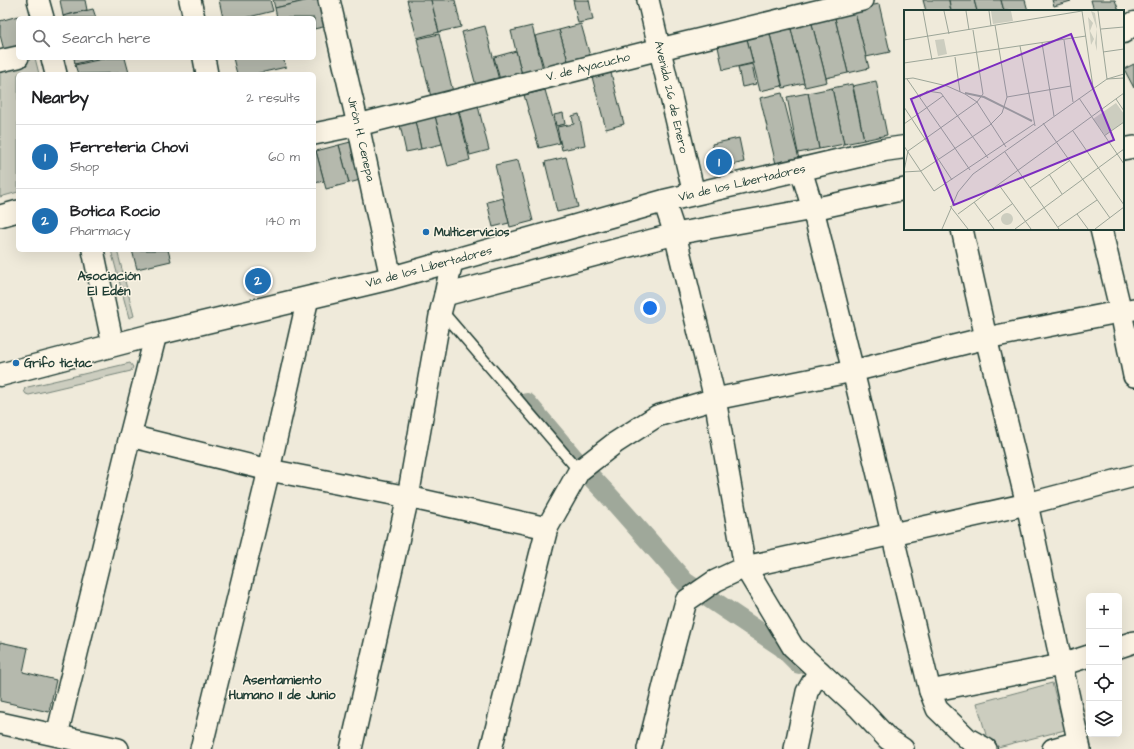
<!DOCTYPE html>
<meta charset="utf-8">
<style>
:root{--surface:#fff;--page:#f6f6f6;--text:#202124;--muted:#757577;--line:#e0e0e0;--accent:#1f6fb2}
body{margin:0;font-family:"Architects Daughter",sans-serif;background:var(--page);color:var(--text)}
.controls{position:absolute;right:12px;bottom:12px;display:grid;overflow:hidden;border-radius:6px;box-shadow:0 4px 16px #0002}
.controls button{width:36px;height:36px;display:grid;place-items:center;padding:0;border:0;border-bottom:1px solid var(--line);background:var(--surface);color:var(--text);font:20px sans-serif}
.you{position:absolute;left:650px;top:308px;width:14px;height:14px;margin:-10px;border:3px solid #fff;border-radius:50%;background:#1a73e8;box-shadow:0 0 0 6px #1a73e833}
.badge{display:grid;place-items:center;width:26px;height:26px;border-radius:50%;background:var(--accent);color:#fff;font-size:13px;font-weight:700}
.pin{position:absolute;translate:-50% -50%;border:2px solid #fff;box-shadow:0 1px 4px #0006}
.list{margin:0;padding:0;list-style:none}
h2{display:flex;justify-content:space-between;align-items:center;height:52px;margin:0;padding:0 16px;font-size:17px}
h2 small{font-size:13px;font-weight:400;color:var(--muted)}
.list li{display:grid;grid-template-columns:26px 1fr auto;gap:12px;align-items:center;box-sizing:border-box;height:64px;padding:0 16px;border-top:1px solid var(--line)}
.list b{display:block;font-size:15px;white-space:nowrap}
.list p{margin:0;font-size:13px;white-space:nowrap;color:var(--muted)}
.list em{font-size:13px;font-style:normal;color:var(--muted)}
.icon{flex:none;width:22px;height:22px;fill:none;stroke:currentColor;stroke-width:2;stroke-linecap:round;stroke-linejoin:round}
.map{position:relative;flex:none;width:1134px;height:749px;overflow:hidden}
.search{position:absolute;background:var(--surface);box-shadow:0 4px 16px #0002;left:16px;top:16px;width:300px;height:44px;display:flex;align-items:center;gap:10px;box-sizing:border-box;padding:0 14px;border-radius:6px;color:var(--muted);font-size:15px}
.panel{position:absolute;background:var(--surface);box-shadow:0 4px 16px #0002;left:16px;top:72px;width:300px;height:180px;border-radius:6px}
.map>svg:first-child{display:block}
.green{fill:#cccdbf;stroke:#76857a}
.lines{fill:none;stroke-linecap:round;stroke-linejoin:round}
.canal{stroke:#9fa89a;stroke-width:20}
.building{fill:#b5b9ad;stroke:#1f3d34}
.lane-casing{stroke:#1f3d34;stroke-width:13}
.street-casing{stroke:#1f3d34;stroke-width:24}
.highway-casing{stroke:#1f3d34;stroke-width:25}
.lane{stroke:#fcf5e5;stroke-width:10}
.street{stroke:#fcf5e5;stroke-width:21}
.highway{stroke:#fcf5e5;stroke-width:22}
.poi-dot{fill:#1f6fb2;stroke:#fcf5e5;stroke-width:1.5}
.labels{text-anchor:middle;dominant-baseline:central;stroke-width:3;stroke-linejoin:round;paint-order:stroke}
.street-label{font-size:12px;fill:#1f3d34;stroke:#fcf5e5}
.poi-label{font-size:12px;font-weight:bold;fill:#1f3d34;stroke:#fcf5e5;text-anchor:start}
.neighbourhood-label{font-size:13px;font-weight:bold;fill:#1f3d34;stroke:#fcf5e5}
.inset-river{fill:none;stroke:#9fa89a;stroke-width:2}
.inset-road{fill:none;stroke:#9ca598;stroke-width:1}
.view{fill:#7b2cbf;fill-opacity:0.15;stroke:#7b2cbf;stroke-width:2}
.inset-edge{fill:none;stroke:#1f3d34;stroke-width:2}
</style>
<div class="map">
<svg width="1134" height="749" viewBox="0 0 1134 749">
<rect width="100%" height="100%" fill="#efeada"/>
<filter id="ink" filterUnits="userSpaceOnUse"><feTurbulence type="fractalNoise" baseFrequency=".025" numOctaves="2"/><feDisplacementMap in="SourceGraphic" scale="8" xChannelSelector="R" yChannelSelector="G"/><feConvolveMatrix kernelMatrix="1 2 1 2 8 2 1 2 1" color-interpolation-filters="sRGB"/></filter>
<g filter="url(#ink)">
<g class="green">
<polygon points="18,58 35,58 39,74 18,74 18,192 0,197 0,62"/>
<polygon points="111,250 117,250 134,316 129,318"/>
<polygon points="130,363 133,367 131,371 29,395 26,394 24,391 25,388 28,387"/>
<polygon points="1052,683 1065,730 990,749 977,703"/>
</g>
<g class="lines">
<polyline class="canal" points="527,403 576,461 610,497 685,582 782,647 799,664"/>
</g>
<g class="building">
<polygon points="60,0 85,0 87,10 63,16"/>
<polygon points="219,0 270,0 273,11 245,18 223,18"/>
<polygon points="273,0 309,0 275,8"/>
<polygon points="309,0 326,0 332,25 314,29 314,18 277,18 275,8"/>
<polygon points="407,0 431,0 439,32 417,38"/>
<polygon points="431,0 455,0 461,27 439,32"/>
<polygon points="573,0 589,0 593,20 578,23"/>
<polygon points="923,0 949,0 951,11 926,11"/>
<polygon points="949,0 974,0 977,11 951,11"/>
<polygon points="974,0 1001,0 1004,11 977,11"/>
<polygon points="1001,0 1025,0 1028,11 1004,11"/>
<polygon points="1052,0 1070,0 1071,1 1054,6"/>
<polygon points="1091,0 1115,0 1119,11 1094,11"/>
<polygon points="879,4 890,52 866,57 854,9"/>
<polygon points="93,9 96,18 64,18 63,16"/>
<polygon points="854,9 869,68 848,73 834,14"/>
<polygon points="834,14 848,73 826,78 811,20"/>
<polygon points="18,16 18,50 5,54 0,35 0,21"/>
<polygon points="811,20 827,82 805,87 790,25"/>
<polygon points="581,24 590,56 568,61 559,30"/>
<polygon points="790,25 804,83 783,88 769,30"/>
<polygon points="485,26 499,80 476,86 462,32"/>
<polygon points="532,26 543,69 522,75 511,31"/>
<polygon points="559,30 568,61 544,68 535,36"/>
<polygon points="769,30 782,86 760,91 746,35"/>
<polygon points="439,34 453,92 431,97 417,39"/>
<polygon points="746,35 753,63 723,70 717,42"/>
<polygon points="516,51 522,75 500,80 494,57"/>
<polygon points="74,58 99,58 75,64"/>
<polygon points="107,58 125,58 129,73 78,74 75,65"/>
<polygon points="233,58 283,58 286,67 255,74 237,74"/>
<polygon points="752,64 756,84 742,87 738,67"/>
<polygon points="1134,64 1134,88 1124,69"/>
<polygon points="611,73 624,124 606,129 592,77"/>
<polygon points="876,81 887,135 864,140 853,86"/>
<polygon points="852,84 864,140 844,144 832,88"/>
<polygon points="832,88 844,144 819,149 808,93"/>
<polygon points="545,90 560,143 539,148 524,95"/>
<polygon points="782,93 799,159 776,164 760,98"/>
<polygon points="808,93 819,149 798,153 787,97"/>
<polygon points="478,106 489,150 470,155 459,111"/>
<polygon points="458,110 470,160 448,166 435,116"/>
<polygon points="563,113 565,124 556,126 554,115"/>
<polygon points="579,114 585,145 562,150 557,127 574,124 572,116"/>
<polygon points="435,116 442,144 421,149 415,121"/>
<polygon points="415,121 421,149 406,152 400,125"/>
<polygon points="739,138 744,162 717,169 712,144"/>
<polygon points="358,140 368,178 349,183 339,145"/>
<polygon points="339,145 349,183 326,189 316,151"/>
<polygon points="316,151 324,181 314,183 314,152"/>
<polygon points="566,157 578,207 557,212 545,162"/>
<polygon points="518,160 533,221 510,227 495,165"/>
<polygon points="503,198 509,223 493,227 487,202"/>
<polygon points="132,250 168,250 171,261 137,269"/>
<polygon points="0,642 28,648 23,672 56,680 49,712 0,701"/>
</g>
<g class="lines">
<g class="lane-casing">
<polyline id="lane" points="441,310 579,471"/>
</g>
<g class="street-casing">
<g id="street">
<polyline points="38,0 43,18"/>
<polyline points="190,0 194,18"/>
<polyline points="329,0 358,125 391,278"/>
<polyline points="648,0 694,194"/>
<polyline points="52,58 56,74"/>
<polyline points="204,58 207,74"/>
<polyline points="0,61 18,57"/>
<polyline points="314,134 358,125 660,49 862,0"/>
<polyline points="1123,149 1134,147"/>
<polyline points="801,170 813,209 853,371 930,691 937,709 968,739 986,749"/>
<polyline points="664,201 675,234 715,399 745,567 793,647 859,708 888,739 903,749"/>
<polyline points="0,216 18,211"/>
<polyline points="962,229 986,338 1027,504 1080,749"/>
<polyline points="1101,229 1121,312 1134,376"/>
<polyline points="93,250 113,345"/>
<polyline points="445,295 675,234 813,209 905,189"/>
<polyline points="130,436 269,470 408,497 547,528"/>
<polyline points="1119,647 1134,642"/>
<polyline points="930,691 1061,665 1089,656"/>
<polyline points="0,723 118,749"/>
<polyline points="57,735 130,436 156,334"/>
<polyline points="201,749 269,470 308,298"/>
<polyline points="351,749 408,497 441,310 445,295 452,261"/>
<polyline points="491,749 547,528 579,471 615,443 657,416 715,399 853,371 986,338 1134,309"/>
<polyline points="648,749 669,665 686,601 715,581 745,567 1027,504 1134,476"/>
<polyline points="795,749 807,692 819,671"/>
<polyline points="1053,749 1078,742"/>
</g>
</g>
<g class="highway-casing">
<g id="highway">
<polyline points="1123,32 1134,23"/>
<polyline points="0,375 156,334 391,278 664,201 884,150 905,147"/>
</g>
</g>
<use href="#lane" class="lane"/>
<use href="#street" class="street"/>
<use href="#highway" class="highway"/>
</g>
</g>
<g class="poi-dot">
<circle cx="426" cy="232" r="4"/>
<circle cx="16" cy="363" r="4"/>
</g>
<g class="labels">
<g class="street-label">
<text transform="translate(588 67) rotate(-14)">V. de Ayacucho</text>
<text transform="translate(671 97) rotate(77)">Avenida 26 de Enero</text>
<text transform="translate(361 139) rotate(77)">Jirón H. Cenepa</text>
<text transform="translate(742 183) rotate(-13)">Vía de los Libertadores</text>
<text transform="translate(429 267) rotate(-15)">Vía de los Libertadores</text>
</g>
<g class="poi-label">
<text x="434" y="232">Multicervicios</text>
<text x="24" y="363">Grifo tictac</text>
</g>
<g class="neighbourhood-label">
<text x="109" y="276">Asociación<tspan x="109" dy="15">El Edén</tspan></text>
<text x="282" y="680">Asentamiento<tspan x="282" dy="15">Humano 11 de Junio</tspan></text>
</g>
</g>
<g transform="translate(904 10)">
<rect width="220" height="220" fill="#efeada"/>
<path d="M87,1h20l2,10 -20,3zM187,1l4,2 2,14v24l-2,-8 2,-14zM184,7l5,6 -3,8 4,8 -3,6zM40,29l3,15 -9,2 -3,-16zM212,93l8,11v8l-19,13 -12,-16zM97 209a6 6 0 1 1 12 0a6 6 0 1 1-12 0Z" fill="#cccdbf"/>
<path class="inset-river" d="M61,83l19,4 48,24"/>
<path class="inset-road" d="M19,1l9,49M40,1l5,23M62,1l3,19M85,1l2,15M178,1l11,76M197,19l23,-2M0,30l178,-29M160,30l9,62M138,33l12,73M116,36l15,80M199,42l21,-3M51,47l5,35M0,53l182,-27M0,69l9,-1 34,8 18,8 12,8 29,45M3,69l63,91M203,69l17,-5M203,69l17,-1M16,87l7,-6 14,2 47,65M103,87l64,-11M175,88l45,66M212,89l8,12M0,97l48,73M139,113l67,95M0,114l39,-28M169,121l51,74M200,126l20,-14M0,136l30,45 100,-67M101,142l54,77M0,161l4,-20 69,-49 6,-8 -10,-64M0,162l17,-1 69,-46 12,-12 5,-16 -12,-72M145,164l13,20M95,175l32,44M126,178l39,-27M70,192l20,27M46,196l18,23M54,204l166,-121M173,204l11,15M84,211l24,-17M154,217l39,-27M38,219l16,-37 15,-18 134,-95 -9,-68M111,219l109,-80M191,219l29,-22"/>
<path class="view" d="M167,24l43,106 -160,65 -43,-106z"/>
<rect width="220" height="220" class="inset-edge"/>
</g>
</svg>
<div class="controls">
<button>+</button>
<button>−</button>
<button><svg class="icon" aria-label="locate" viewBox="0 0 24 24"><circle cx="12" cy="12" r="6"/><path d="M12 2v4M12 18v4M2 12h4M18 12h4"/></svg></button>
<button><svg class="icon" aria-label="layers" viewBox="0 0 24 24"><path d="M12 4l9 5-9 5-9-5zM3 14l9 5 9-5"/></svg></button>
</div>
<div class="you"></div>
<div class="pin badge" style="left:719px;top:162px">1</div>
<div class="pin badge" style="left:258px;top:281px">2</div>
<div class="search"><svg class="icon" aria-label="search" viewBox="0 0 24 24"><circle cx="10" cy="10" r="6"/><path d="M15 15l6 6"/></svg>Search here</div>
<section class="panel">
<h2>Nearby<small>2 results</small></h2>
<ul class="list">
<li><span class="badge">1</span><div><b>Ferreteria Chovi</b><p>Shop</p></div><em>60 m</em></li>
<li><span class="badge">2</span><div><b>Botica Rocio</b><p>Pharmacy</p></div><em>140 m</em></li>
</ul>
</section>
</div>
